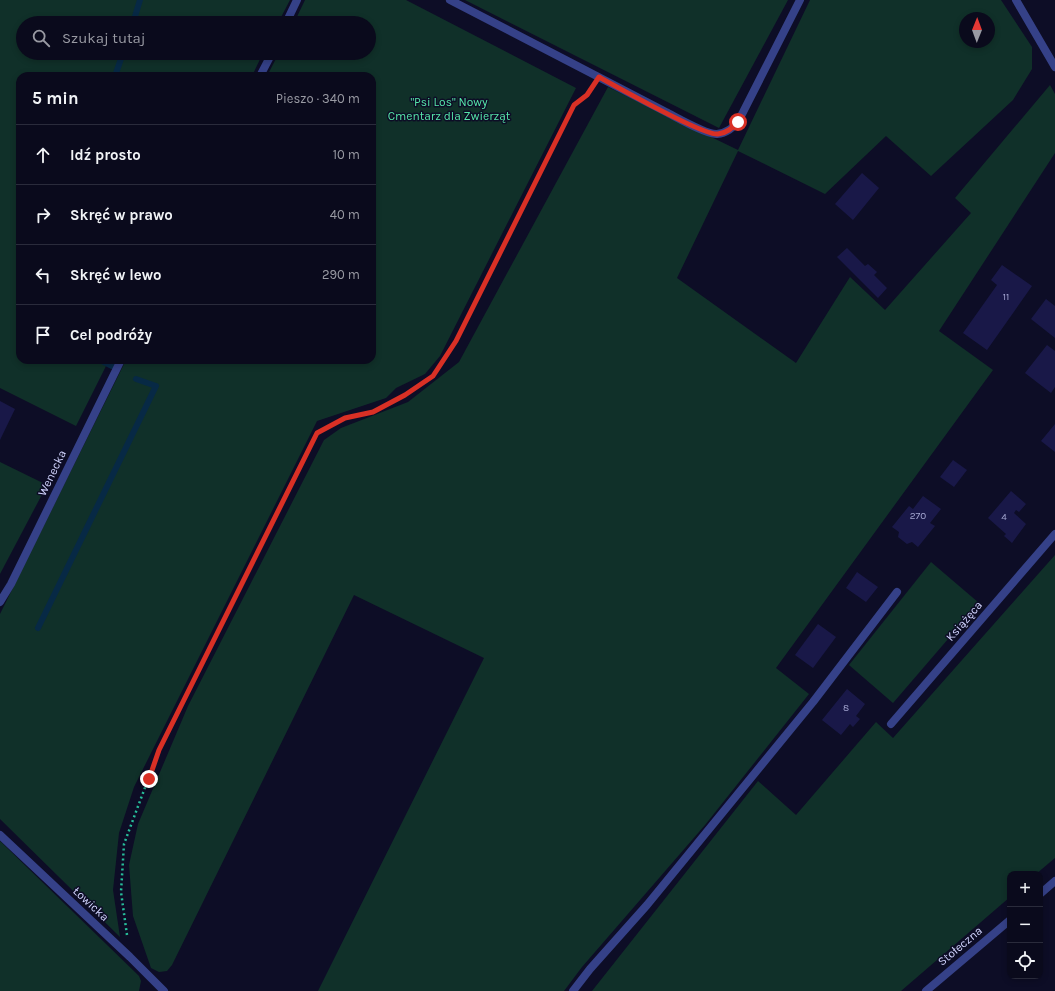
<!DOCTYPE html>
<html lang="pl">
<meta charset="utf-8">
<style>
:root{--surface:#0a0a1c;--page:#131325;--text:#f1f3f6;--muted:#999aa3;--line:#2a2b3b}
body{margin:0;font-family:Karla,sans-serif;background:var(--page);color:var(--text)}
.controls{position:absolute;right:12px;bottom:12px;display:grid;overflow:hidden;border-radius:8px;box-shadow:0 2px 6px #0003}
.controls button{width:36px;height:36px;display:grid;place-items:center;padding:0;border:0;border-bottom:1px solid var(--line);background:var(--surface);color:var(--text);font:20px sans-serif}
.compass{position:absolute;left:959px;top:12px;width:36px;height:36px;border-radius:50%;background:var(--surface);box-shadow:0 2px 6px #0003;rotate:1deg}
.stop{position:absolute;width:12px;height:12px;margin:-9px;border:3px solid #d93025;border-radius:50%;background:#fff}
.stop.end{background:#d93025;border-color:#fff;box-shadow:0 1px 4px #0008}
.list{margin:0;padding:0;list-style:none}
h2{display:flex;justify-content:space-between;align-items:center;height:52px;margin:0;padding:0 16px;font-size:17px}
h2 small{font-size:13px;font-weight:400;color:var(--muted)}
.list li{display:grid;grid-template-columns:26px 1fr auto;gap:12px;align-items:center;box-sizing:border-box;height:60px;padding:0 16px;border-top:1px solid var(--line)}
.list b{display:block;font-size:15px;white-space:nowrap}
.list em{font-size:13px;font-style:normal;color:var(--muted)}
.icon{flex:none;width:22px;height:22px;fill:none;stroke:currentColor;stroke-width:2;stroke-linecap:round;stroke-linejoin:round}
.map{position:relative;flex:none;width:1055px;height:991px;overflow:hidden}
.search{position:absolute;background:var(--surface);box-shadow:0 2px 6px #0003;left:16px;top:16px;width:360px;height:44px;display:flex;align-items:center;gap:10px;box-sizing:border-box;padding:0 14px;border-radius:22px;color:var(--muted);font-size:15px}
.panel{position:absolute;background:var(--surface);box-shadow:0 2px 6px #0003;left:16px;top:72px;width:360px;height:292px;border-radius:12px}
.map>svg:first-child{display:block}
.green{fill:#103029;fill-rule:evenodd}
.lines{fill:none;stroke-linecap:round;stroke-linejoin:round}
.stream{stroke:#072945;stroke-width:6}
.building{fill:#191848}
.path{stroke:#27be9a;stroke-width:2.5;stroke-dasharray:2 3;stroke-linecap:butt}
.minor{stroke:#354188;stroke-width:8}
.tertiary{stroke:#354188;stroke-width:8}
.route{stroke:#d93025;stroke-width:5}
.labels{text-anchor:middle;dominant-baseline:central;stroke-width:3;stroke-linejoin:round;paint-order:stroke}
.number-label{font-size:10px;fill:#a4a6d1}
.park-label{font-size:12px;fill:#56e7a9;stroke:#0d0d26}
.street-label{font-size:12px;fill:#d2d5ff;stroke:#0d0d26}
</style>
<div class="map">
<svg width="1055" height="991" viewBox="0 0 1055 991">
<rect width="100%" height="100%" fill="#0d0d26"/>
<g class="green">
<polygon points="0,0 290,0 278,23 23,23 23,53 263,53 252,76 20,76 20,360 109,360 76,426 0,388"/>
<polygon points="305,0 406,0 576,88 440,356 425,374 396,388 386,398 317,421 134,787 119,833 113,890 120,937 0,819 0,614 126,360 372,360 372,76 267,76 279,53 369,53 369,23 294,23"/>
<polygon points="465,0 788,0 719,128"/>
<path d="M810,0h191l31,47v22l-19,31 -82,76 -45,-40 -61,58 -87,-43 -61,127 119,85 54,-86 35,33 86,-97 -16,-15 95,-113 5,9v59l-116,178 54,39 -217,298 33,26 -104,131 -123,142 -18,24h-246l166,-333 -130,-63 -182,370 -5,6 -8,1 -8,-4 -18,-52 -4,-51 9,-41 50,-118 136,-266 17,-12 67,-26 51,-40 149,-275 130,63zM965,18h24v24h-24z"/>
<polygon points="0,462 47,485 0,574"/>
<polygon points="1055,555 1055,858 1036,874 1010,874 1010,897 901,991 592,991 758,781 796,815 876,722 893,738"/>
<polygon points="931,562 979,603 893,703 849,665"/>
<polygon points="0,841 139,976 141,981 139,991 0,991"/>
</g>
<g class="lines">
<g class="stream">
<polyline points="133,23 140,0"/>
<polyline points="115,76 123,53"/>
<polyline points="100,360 112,366"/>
<polyline points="38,628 156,386 136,379"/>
</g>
</g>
<g class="building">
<polygon points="862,173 879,188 853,220 835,204"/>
<polygon points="847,248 865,266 868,264 877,272 874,275 887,288 878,298 837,257"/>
<polygon points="1002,265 1032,286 987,350 963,333 997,285 991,280"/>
<polygon points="1046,299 1055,306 1055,338 1031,319"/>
<polygon points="1047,345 1055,351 1055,387 1051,393 1025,373"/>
<polygon points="0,401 15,409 0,440"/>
<polygon points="1055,424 1055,452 1041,441"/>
<polygon points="953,460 967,470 954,487 940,477"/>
<polygon points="1011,491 1026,504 1019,512 1016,510 1014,513 1026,524 1012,543 1004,536 1006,534 988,518"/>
<polygon points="923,496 941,509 930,523 935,526 918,547 912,542 907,544 898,537 899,532 892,527 909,506 913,509"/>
<polygon points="857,572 878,587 866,602 846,588"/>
<polygon points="818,624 836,637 813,668 795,655"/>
<polygon points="847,689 865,704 856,716 860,719 853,727 850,724 841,735 822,720"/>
</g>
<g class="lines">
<polyline class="path" points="127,935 121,892 124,844 159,750 317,433 345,418 373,412 405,395 433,376 456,341 574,105 587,95 591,89"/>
<g class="minor">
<path d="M450,0l216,112c10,5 41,23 51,22 10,-1 15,-6 21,-12l62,-122"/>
<polyline points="1016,0 1055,67"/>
<polyline points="286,23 297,0"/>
<polyline points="260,76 272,53"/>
<polyline points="0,602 11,584 121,360"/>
<polyline points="891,724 1055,534"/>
<polyline points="0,835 130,957 164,991"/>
<polyline points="573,991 590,969 647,905 813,702 897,592"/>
</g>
<g class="tertiary">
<polyline points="1040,894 1055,881"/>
<polyline points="926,991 1010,920"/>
</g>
</g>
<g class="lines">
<path class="route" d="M149,779l10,-29 158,-317 28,-15 28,-6 32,-17 28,-19 23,-35 118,-236 13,-10 12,-18c18,10 105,59 119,57 9,-1 14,-6 20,-12"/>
</g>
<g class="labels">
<g class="number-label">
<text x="1006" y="297">11</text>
<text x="918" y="516">270</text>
<text x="1004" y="517">4</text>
<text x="846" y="708">8</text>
</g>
<g class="park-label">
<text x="449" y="102">"Psi Los" Nowy<tspan x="449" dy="14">Cmentarz dla Zwierząt</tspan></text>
</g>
<g class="street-label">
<text transform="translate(52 473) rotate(-64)">Wenecka</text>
<text transform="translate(964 621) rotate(-49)">Książęca</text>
<text transform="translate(91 904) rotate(43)">Łowicka</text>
<text transform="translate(960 946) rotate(-40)">Stołeczna</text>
</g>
</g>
</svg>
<div class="controls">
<button>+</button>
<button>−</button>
<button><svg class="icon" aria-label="locate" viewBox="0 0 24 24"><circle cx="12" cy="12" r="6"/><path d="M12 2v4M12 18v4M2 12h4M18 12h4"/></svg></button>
</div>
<svg class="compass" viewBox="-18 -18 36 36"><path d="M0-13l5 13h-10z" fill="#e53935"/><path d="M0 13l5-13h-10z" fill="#999aa3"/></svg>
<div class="stop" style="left:738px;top:122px"></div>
<div class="stop end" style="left:149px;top:779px"></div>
<div class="search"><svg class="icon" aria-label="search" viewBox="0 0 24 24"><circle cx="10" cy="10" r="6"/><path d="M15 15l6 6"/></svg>Szukaj tutaj</div>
<section class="panel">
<h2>5 min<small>Pieszo · 340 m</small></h2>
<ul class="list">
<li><svg class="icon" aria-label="ahead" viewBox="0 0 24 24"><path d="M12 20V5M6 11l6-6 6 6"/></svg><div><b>Idź prosto</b></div><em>10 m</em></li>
<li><svg class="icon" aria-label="right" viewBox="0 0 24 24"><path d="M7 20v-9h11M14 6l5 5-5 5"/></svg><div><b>Skręć w prawo</b></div><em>40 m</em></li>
<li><svg class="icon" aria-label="left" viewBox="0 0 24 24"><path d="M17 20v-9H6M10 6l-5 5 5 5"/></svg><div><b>Skręć w lewo</b></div><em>290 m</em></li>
<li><svg class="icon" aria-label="arrive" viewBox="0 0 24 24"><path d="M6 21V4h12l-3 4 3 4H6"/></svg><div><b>Cel podróży</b></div></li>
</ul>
</section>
</div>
